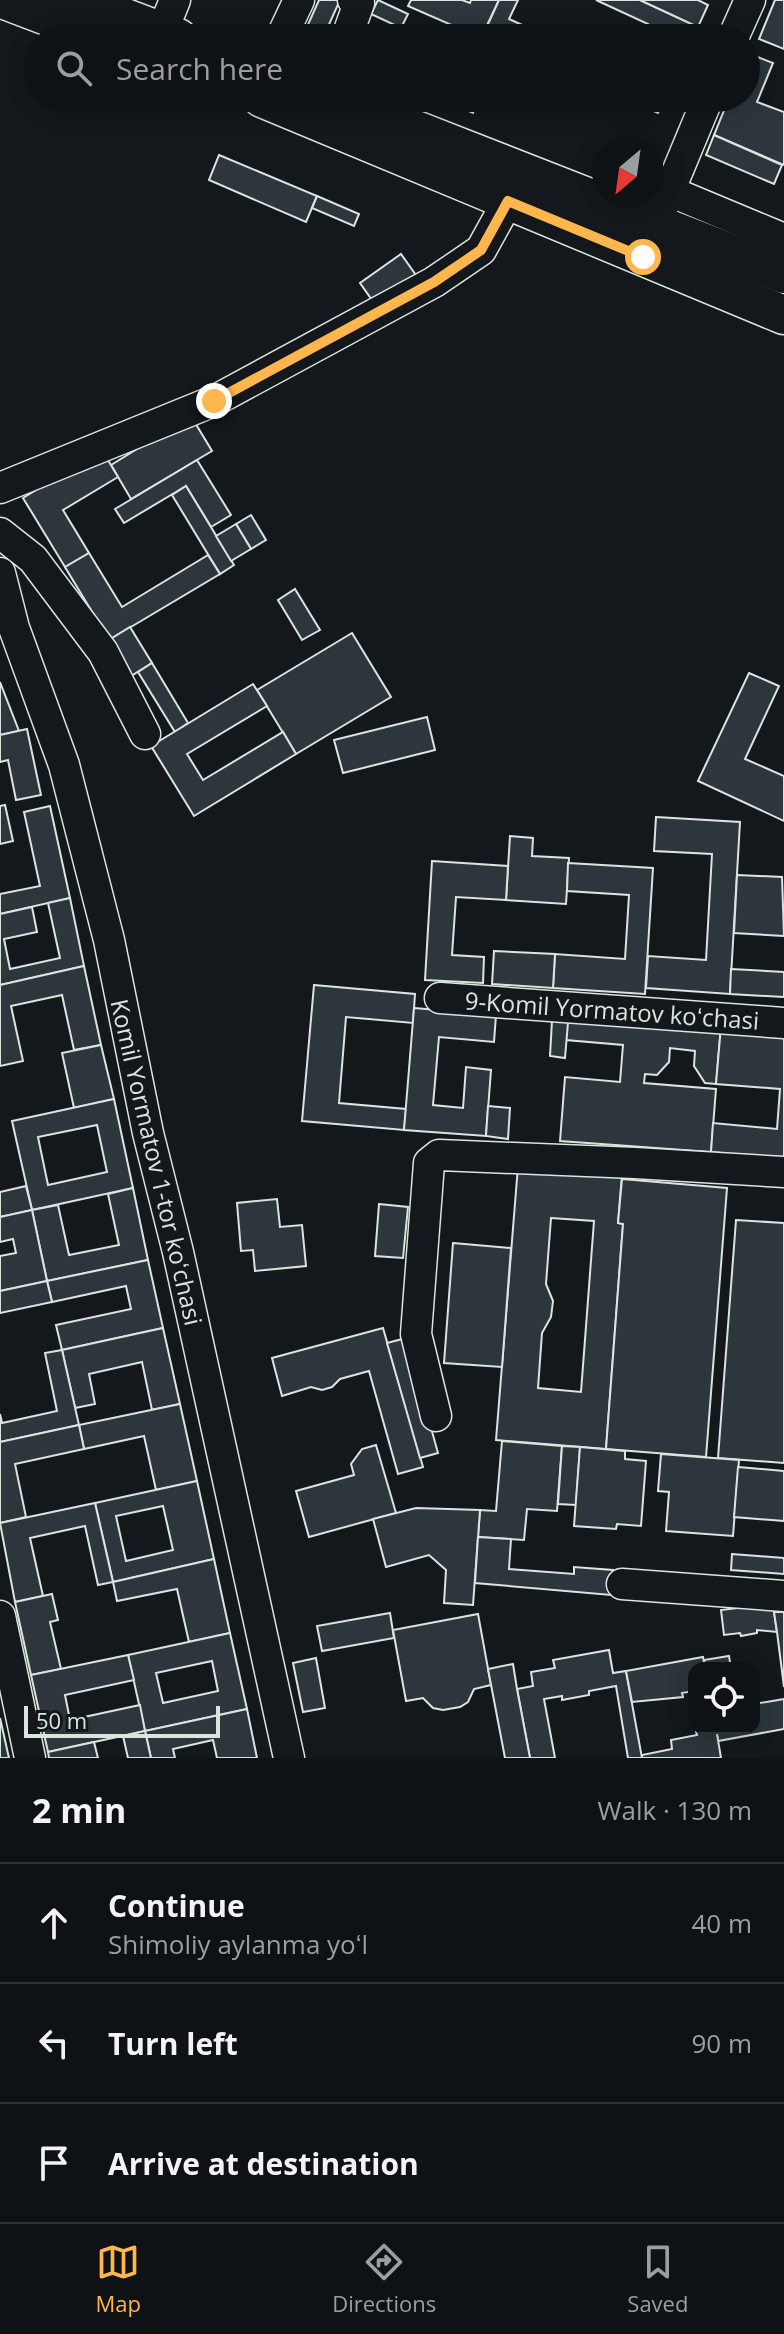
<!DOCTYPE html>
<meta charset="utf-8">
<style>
:root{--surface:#0f1215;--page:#181b1e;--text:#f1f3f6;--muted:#9b9ea0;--line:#2f3234;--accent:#ffb74d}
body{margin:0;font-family:"Open Sans",sans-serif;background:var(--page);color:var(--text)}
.controls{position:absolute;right:24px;bottom:24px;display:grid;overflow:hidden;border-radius:16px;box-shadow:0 4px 20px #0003}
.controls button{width:72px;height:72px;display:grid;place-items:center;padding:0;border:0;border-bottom:2px solid var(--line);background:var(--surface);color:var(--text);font:40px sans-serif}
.compass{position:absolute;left:592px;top:136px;width:72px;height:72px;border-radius:50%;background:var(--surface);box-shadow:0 4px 20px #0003;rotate:209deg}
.scale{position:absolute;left:24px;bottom:20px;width:196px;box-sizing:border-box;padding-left:8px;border:4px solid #d8e6dc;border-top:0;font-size:22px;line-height:28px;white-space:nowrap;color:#d8e6dc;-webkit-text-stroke:6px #14181c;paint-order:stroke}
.stop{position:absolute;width:24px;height:24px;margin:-18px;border:6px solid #ffb74d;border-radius:50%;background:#fff}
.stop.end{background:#ffb74d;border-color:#fff;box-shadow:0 2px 8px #0008}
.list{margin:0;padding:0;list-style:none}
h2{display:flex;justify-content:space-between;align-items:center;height:104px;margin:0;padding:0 32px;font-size:34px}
h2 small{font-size:26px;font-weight:400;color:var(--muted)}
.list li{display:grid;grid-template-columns:52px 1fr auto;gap:24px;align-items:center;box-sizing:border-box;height:120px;padding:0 32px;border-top:2px solid var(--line)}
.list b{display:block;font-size:30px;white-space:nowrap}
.list p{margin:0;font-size:26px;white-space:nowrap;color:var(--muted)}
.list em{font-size:26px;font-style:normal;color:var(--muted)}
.icon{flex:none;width:44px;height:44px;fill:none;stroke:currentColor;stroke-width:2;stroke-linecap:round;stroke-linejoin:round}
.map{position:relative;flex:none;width:784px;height:1758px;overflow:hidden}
.search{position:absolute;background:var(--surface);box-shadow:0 4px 20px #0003;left:24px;right:24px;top:24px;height:88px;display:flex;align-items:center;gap:20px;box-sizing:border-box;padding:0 28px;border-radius:44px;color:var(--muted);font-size:30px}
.sheet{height:464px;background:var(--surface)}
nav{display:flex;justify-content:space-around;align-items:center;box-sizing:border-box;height:112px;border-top:2px solid var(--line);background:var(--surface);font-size:22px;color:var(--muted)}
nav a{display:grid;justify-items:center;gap:4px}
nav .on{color:var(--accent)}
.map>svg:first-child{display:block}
.building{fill:#2c363c;stroke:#d8e6dc;stroke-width:2;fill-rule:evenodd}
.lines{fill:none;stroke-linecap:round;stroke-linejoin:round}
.minor-casing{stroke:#d8e6dc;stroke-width:33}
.major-casing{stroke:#d8e6dc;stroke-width:41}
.minor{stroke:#14181c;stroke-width:30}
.major{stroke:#14181c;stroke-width:38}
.route{stroke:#ffb74d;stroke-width:10}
.labels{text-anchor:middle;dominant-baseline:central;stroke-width:6;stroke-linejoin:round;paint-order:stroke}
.street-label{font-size:24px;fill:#d8e6dc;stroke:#14181c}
</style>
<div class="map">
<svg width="784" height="1758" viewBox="0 0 784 1758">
<rect width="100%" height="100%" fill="#14181c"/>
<g class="building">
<polygon points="319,0 340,0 326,31 342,38 302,38"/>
<polygon points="378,0 408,14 401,28 371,14"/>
<polygon points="411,0 462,0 470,3 471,0 499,0 481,38 408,6"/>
<polygon points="499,0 518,0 509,19 551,38 495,38 484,33"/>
<polygon points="596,0 640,0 698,27 693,38 641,38 648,24"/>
<polygon points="640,0 698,0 708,5 698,27"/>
<polygon points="775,0 784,0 784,49 759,39"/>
<polygon points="755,56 773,63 757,102 784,112 784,165 714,135 729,98 746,98 746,79"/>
<polygon points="458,98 479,98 473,113 455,105"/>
<polygon points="625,98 665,98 658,113"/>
<polygon points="714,135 782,165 774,184 706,155"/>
<polygon points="219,155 317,196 306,222 209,180"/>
<polygon points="317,196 359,214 354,226 312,208"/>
<polygon points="401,254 418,278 377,307 360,283"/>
<polygon points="191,416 212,451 131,499 111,465"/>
<polygon points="102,450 118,477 63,510 89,553 65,567 23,498"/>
<polygon points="197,460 231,515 211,527 186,486 124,523 115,509"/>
<polygon points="186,486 234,565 220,574 172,495"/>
<polygon points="251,515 266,540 251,549 236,524"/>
<polygon points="236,524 251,549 231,561 216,536"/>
<polygon points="89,553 122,607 208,555 220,574 109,640 65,567"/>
<polygon points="295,589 320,630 302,640 278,600"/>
<polygon points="130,627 152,663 131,676 109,640"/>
<polygon points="352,633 391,697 296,754 257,690"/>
<polygon points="152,663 188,723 175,732 138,672"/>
<polygon points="749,673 779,686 745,759 784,776 784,821 698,781"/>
<polygon points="0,682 19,731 0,735"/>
<polygon points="253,684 267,706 187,754 203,780 283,732 296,754 194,816 151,746"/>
<polygon points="427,717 435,750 343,773 334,740"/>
<polygon points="27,729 41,795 16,800 8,760 0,762 0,735"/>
<polygon points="5,805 13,841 0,844 0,806"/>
<polygon points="50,806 70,898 0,914 0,894 40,886 24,812"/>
<polygon points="656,817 740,822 730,994 646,988 648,956 706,960 712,854 654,851"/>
<polygon points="510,836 533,838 532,856 569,858 566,904 506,900"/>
<polygon points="432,861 508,866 506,900 456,897 452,955 484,957 483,983 425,980"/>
<polygon points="568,863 653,868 645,994 553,988 555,954 625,959 629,895 567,891"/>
<polygon points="737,875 782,877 784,936 734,933"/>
<polygon points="70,898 84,966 0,985 0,914 32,907 37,932 4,939 10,969 60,958 48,903"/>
<polygon points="494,951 555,954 553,988 492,984"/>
<polygon points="84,966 101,1045 74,1050 62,995 11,1006 23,1061 0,1066 0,985"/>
<polygon points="731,969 784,972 784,997 730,994"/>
<polygon points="314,985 415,994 413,1023 346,1017 339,1103 406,1109 404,1130 302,1121"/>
<polygon points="414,1008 496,1015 494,1042 439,1037 433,1105 463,1108 466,1067 491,1070 486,1136 404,1130"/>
<polygon points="568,1014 721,1026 716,1084 705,1083 694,1066 695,1051 670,1048 669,1062 657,1075 645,1074 644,1083 716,1089 711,1152 560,1141 565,1077 620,1082 623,1045 566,1040"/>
<polygon points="552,1020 568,1022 565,1058 550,1056"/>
<polygon points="721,1026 784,1031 784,1159 711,1152 713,1123 777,1129 780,1089 716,1084"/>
<polygon points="101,1045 114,1099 74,1108 62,1053"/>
<path d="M114,1099l19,89 -101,22 -20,-89zM97,1125l10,47 -59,13 -10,-48z"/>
<polygon points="488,1106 510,1108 508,1139 486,1136"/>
<path d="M518,1166l104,9 -4,48 5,1 -17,225 -110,-9zM551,1218l43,3 -13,171 -43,-4 4,-55 9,-16 2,-16 -7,-17z"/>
<polygon points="622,1179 727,1188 706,1457 606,1449 623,1224 618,1223"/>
<polygon points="26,1186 32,1210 0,1217 0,1192"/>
<polygon points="133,1188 148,1260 47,1281 32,1210 58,1205 69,1255 119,1245 108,1194"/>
<polygon points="277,1199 280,1227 302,1225 306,1266 255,1271 253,1250 241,1251 237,1203"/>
<polygon points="379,1204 408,1207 403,1258 375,1256"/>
<polygon points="32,1210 47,1281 0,1291 0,1256 16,1253 13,1239 0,1242 0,1217"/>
<polygon points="736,1220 784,1223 784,1463 718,1458"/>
<polygon points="453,1243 511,1248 502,1367 444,1363"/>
<polygon points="148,1260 163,1328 62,1350 56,1325 131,1309 126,1286 52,1302 47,1281"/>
<polygon points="47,1281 52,1302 0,1313 0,1291"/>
<polygon points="163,1328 180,1404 152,1410 142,1362 89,1374 95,1404 75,1408 62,1350"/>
<polygon points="383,1328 423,1467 398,1474 369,1371 340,1379 332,1387 322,1390 311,1387 282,1396 272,1358"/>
<polygon points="406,1338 438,1453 420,1458 387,1343"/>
<polygon points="62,1350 79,1425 0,1442 0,1414 2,1423 57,1411 45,1353"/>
<polygon points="180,1404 197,1481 156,1490 144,1436 84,1449 79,1425"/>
<polygon points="79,1425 84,1449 15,1464 26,1517 0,1523 0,1442"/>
<polygon points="502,1441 562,1446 557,1511 527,1509 524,1540 478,1537 480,1510 496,1511"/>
<polygon points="376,1445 396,1513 309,1537 296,1491 354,1475 351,1464 362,1449"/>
<polygon points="562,1446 580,1447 576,1505 558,1504"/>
<polygon points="580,1447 625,1451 625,1459 646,1461 641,1526 617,1524 616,1529 574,1526"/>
<polygon points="661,1454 739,1460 733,1536 666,1531 669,1492 658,1491"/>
<polygon points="738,1467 784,1471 784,1521 734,1517"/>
<path d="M197,1481l17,78 -101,23 -18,-79zM163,1506l10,44 -47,11 -10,-45z"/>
<polygon points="95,1503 113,1582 98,1585 85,1526 30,1538 43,1596 15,1602 0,1523"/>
<polygon points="416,1508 480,1510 473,1605 444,1603 446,1570 429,1555 386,1567 373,1519"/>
<polygon points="478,1537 511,1539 509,1569 574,1574 574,1567 613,1570 611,1595 475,1583"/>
<polygon points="732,1554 784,1558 784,1574 731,1570"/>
<polygon points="214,1559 230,1633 189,1642 177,1589 117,1601 113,1582"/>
<polygon points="52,1594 58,1620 50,1622 61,1669 31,1675 15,1602"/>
<polygon points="770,1604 774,1612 777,1632 757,1630 757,1633 741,1636 740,1633 724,1635 721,1610"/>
<polygon points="774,1612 784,1612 784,1687 777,1632"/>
<polygon points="390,1613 394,1638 322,1651 317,1626"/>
<polygon points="478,1614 491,1685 474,1689 468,1702 460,1707 443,1710 433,1708 423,1698 406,1701 393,1630"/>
<path d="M230,1633l17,76 -102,22 -17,-76zM212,1661l6,30 -55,12 -7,-30z"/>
<polygon points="609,1650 613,1673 626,1671 642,1758 628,1758 616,1686 589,1691 589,1695 562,1700 562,1696 544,1699 555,1758 530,1758 517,1689 533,1686 531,1672 555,1668 553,1660"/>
<polygon points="128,1655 134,1680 65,1695 70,1720 140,1705 145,1731 48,1752 31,1675"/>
<polygon points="729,1656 731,1668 705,1668 704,1660"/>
<polygon points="703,1657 705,1668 694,1668 694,1691 682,1693 683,1697 632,1702 626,1671"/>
<polygon points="316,1658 325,1708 303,1712 293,1663"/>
<polygon points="513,1664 517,1689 530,1758 505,1758 488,1669"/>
<polygon points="784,1699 784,1729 718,1741 716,1728 754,1728 754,1704"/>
<polygon points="247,1709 257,1758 217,1758 213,1740 173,1749 175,1758 151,1758 145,1731"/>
<polygon points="0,1718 9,1758 0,1758"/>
<polygon points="695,1728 716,1728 721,1758 642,1758 642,1755 672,1749 671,1740 697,1735"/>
<polygon points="145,1731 151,1758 128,1758 123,1736"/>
<polygon points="94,1742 98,1758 49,1758 48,1752"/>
</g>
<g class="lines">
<g class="minor-casing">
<g id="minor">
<polyline points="350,28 359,3 353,0"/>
<polyline points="162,32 175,0"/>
<polyline points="281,38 299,0"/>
<polyline points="733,38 750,0"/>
<polyline points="669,191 784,239"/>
<polyline points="656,223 708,98"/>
<polyline points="0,488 214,401 434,282 481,250 508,201"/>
<polyline points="0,533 33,559 103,652 145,734"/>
<polyline points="0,573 14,628 64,765 109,940 148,1133 178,1252 289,1758"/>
<polyline points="440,998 784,1023"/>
<polyline points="436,1416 416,1334 429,1163 439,1155 635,1163 784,1172"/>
<polyline points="622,1584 784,1596"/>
<polyline points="0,1616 30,1758"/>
</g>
</g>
<g class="major-casing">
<g id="major">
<polyline points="5,0 105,38"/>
<polyline points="78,0 178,38"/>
<polyline points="262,98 784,315"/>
<polyline points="334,98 784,274"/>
</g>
</g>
<use href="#minor" class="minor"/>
<use href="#major" class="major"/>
</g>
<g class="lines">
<polyline class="route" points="214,401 434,282 481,250 508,201 643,257"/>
</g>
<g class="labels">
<g class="street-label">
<text transform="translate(612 1010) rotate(4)">9-Komil Yormatov koʻchasi</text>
<text transform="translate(157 1162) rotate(77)">Komil Yormatov 1-tor koʻchasi</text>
</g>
</g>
</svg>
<div class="controls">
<button><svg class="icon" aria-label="locate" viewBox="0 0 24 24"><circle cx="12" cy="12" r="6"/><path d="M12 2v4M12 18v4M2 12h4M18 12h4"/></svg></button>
</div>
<svg class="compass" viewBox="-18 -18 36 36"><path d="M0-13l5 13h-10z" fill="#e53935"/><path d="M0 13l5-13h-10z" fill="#9b9ea0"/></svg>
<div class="scale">50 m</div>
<div class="stop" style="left:643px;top:257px"></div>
<div class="stop end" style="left:214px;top:401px"></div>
<div class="search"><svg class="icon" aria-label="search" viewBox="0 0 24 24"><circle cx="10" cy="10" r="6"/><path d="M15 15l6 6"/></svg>Search here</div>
</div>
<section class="sheet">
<h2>2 min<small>Walk · 130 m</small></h2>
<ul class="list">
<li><svg class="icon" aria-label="ahead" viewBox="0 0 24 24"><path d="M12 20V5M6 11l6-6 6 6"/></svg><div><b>Continue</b><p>Shimoliy aylanma yoʻl</p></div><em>40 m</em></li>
<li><svg class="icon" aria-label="left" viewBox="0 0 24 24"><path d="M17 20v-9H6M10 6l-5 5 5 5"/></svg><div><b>Turn left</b></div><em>90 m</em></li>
<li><svg class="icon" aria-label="arrive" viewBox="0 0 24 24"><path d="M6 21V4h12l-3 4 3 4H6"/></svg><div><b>Arrive at destination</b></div></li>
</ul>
</section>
<nav>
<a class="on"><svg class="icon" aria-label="map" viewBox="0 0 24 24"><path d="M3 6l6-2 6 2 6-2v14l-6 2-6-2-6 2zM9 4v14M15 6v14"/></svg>Map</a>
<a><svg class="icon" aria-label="directions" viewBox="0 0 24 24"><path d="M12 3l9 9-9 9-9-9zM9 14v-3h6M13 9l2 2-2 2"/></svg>Directions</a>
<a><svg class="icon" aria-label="saved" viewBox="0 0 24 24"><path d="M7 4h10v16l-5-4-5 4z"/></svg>Saved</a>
</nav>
